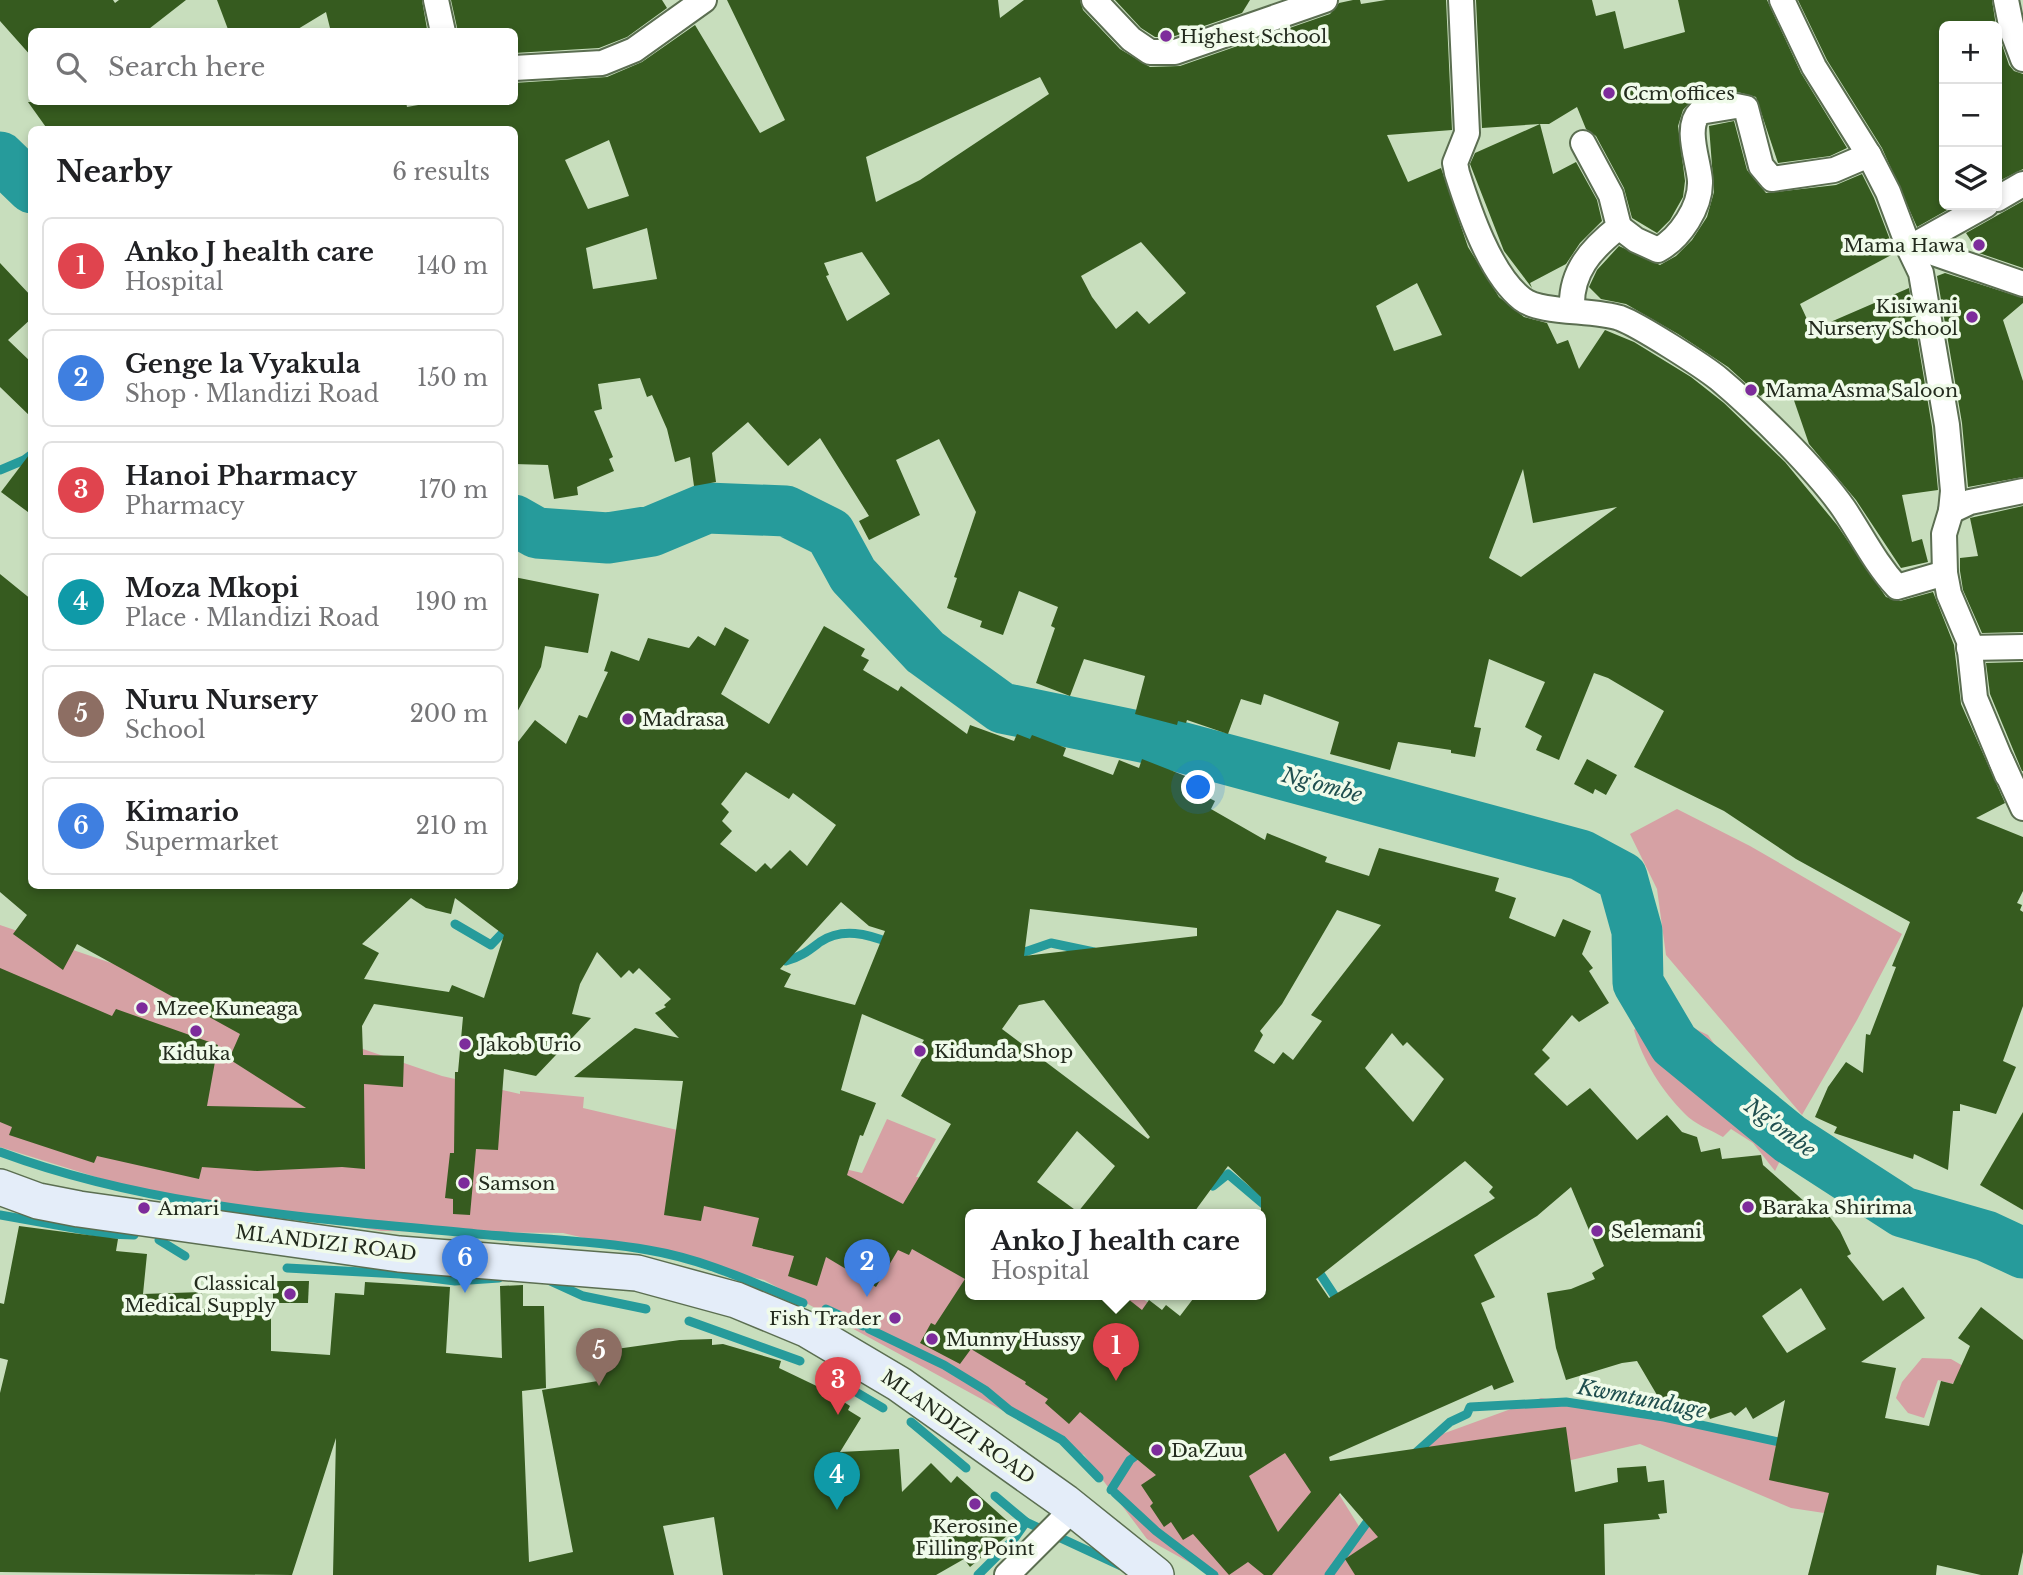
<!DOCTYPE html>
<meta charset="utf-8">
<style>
:root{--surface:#fff;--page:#f2f2f2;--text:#202124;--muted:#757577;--line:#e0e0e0;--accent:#7d2c9b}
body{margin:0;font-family:"Libre Baskerville",serif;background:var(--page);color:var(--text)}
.controls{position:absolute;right:21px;top:21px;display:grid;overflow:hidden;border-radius:10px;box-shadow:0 4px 10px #0003}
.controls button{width:63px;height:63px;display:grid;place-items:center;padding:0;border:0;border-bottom:2px solid var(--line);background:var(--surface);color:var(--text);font:35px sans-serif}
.you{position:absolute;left:1199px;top:788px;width:24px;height:24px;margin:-18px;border:5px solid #fff;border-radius:50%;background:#1a73e8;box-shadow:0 0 0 10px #1a73e833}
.badge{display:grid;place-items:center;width:46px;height:46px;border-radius:50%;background:var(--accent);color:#fff;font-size:23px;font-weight:700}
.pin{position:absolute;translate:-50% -58px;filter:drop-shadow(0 2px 4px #0008)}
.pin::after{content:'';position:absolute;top:37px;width:24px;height:21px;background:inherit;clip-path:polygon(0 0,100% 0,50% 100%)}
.popup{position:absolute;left:965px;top:1209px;width:301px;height:91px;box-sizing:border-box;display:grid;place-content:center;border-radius:10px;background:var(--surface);filter:drop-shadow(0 2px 5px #0005);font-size:23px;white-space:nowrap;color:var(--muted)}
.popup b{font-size:26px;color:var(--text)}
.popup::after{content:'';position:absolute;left:50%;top:100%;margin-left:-14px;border:14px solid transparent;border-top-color:var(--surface)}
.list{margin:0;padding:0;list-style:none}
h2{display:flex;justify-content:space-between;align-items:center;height:91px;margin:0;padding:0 28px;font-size:30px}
h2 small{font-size:23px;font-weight:400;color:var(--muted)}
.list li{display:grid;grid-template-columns:46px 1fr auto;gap:21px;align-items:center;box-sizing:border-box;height:98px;margin:0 14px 14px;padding:0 14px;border:2px solid var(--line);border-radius:10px}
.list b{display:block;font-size:26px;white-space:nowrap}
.list p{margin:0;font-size:23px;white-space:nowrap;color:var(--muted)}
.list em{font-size:23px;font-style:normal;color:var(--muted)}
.icon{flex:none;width:38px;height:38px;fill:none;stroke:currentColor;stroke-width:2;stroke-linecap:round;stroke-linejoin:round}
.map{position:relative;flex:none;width:2023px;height:1575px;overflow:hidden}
.search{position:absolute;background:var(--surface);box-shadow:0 4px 10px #0003;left:28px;top:28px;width:490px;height:77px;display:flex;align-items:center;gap:18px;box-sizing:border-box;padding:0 24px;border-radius:10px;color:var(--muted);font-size:26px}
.panel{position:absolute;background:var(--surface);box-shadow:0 4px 10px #0003;left:28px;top:126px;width:490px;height:763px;border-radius:10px}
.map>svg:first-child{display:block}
.green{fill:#d6a1a4}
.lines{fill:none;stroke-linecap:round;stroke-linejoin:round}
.stream{stroke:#269b9b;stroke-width:9}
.river{stroke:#269b9b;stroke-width:51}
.building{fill:#365b1f;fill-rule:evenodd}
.street-casing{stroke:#5b6e51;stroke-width:28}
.secondary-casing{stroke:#5b6e51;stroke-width:38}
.street{stroke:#fff;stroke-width:24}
.secondary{stroke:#e4edf9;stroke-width:35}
.poi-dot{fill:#7d2c9b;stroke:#f0fbea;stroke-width:2.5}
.labels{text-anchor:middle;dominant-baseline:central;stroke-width:7;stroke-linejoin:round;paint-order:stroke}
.poi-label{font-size:19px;fill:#232b1e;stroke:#f0fbea;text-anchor:start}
.street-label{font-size:19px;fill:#232b1e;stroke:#f0fbea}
.water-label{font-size:21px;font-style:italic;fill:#204f4f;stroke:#f0fbea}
</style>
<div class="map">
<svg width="2023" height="1575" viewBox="0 0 2023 1575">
<rect width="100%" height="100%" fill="#c8debd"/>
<g class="green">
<polygon points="1677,809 1750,846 1902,934 1857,1020 1802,1115 1666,955 1657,889 1630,834"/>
<polygon points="0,925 442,1076 520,1094 520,1091 584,1097 583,1108 862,1173 887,1119 936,1139 916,1177 969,1180 971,1295 1137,1295 1272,1387 1360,1528 1434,1437 1541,1398 2023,1478 2023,1543 1791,1508 1640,1444 1468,1484 1378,1575 1212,1575 1147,1539 1084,1455 764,1280 563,1233 381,1231 128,1187 0,1147"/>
<path d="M1656,1010l52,25 22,32 -11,9 37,23 39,31 -20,41 -22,-28 -22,-14 -8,8c-12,-7 -29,-13 -38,-23 -23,-23 -42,-53 -51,-84z"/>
<polygon points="1922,1358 1951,1359 1970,1370 1952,1384 1938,1380 1924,1418 1908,1413 1896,1398 1902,1382"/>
</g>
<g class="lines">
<g class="stream">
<polyline points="0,470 24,460 32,454"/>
<polyline points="455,924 491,945 510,925"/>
<polyline points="1016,955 1051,943 1094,952"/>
<path d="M779,956l7,5c15,-4 22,-10 34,-19 22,-15 48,-8 70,1"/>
<path d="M0,1152c153,57 318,66 477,82 53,5 115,6 171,16 55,9 104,32 155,53"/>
<polyline points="1206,1180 1213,1186 1228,1174 1267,1207"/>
<polyline points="0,1215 107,1234 134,1235"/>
<polyline points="159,1240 185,1256"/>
<polyline points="1315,1266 1340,1304"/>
<polyline points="287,1268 400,1274 455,1281 499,1278"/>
<polyline points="548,1280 583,1296 646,1309"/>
<polyline points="826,1309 863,1326"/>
<polyline points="689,1321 800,1361"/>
<polyline points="869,1329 944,1365 985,1390 1009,1410 1062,1440 1099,1478"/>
<polyline points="829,1376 883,1408"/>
<polyline points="911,1422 966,1468"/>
<polyline points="1412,1456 1450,1422 1467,1414 1470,1407 1566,1402 1664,1417 1788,1444"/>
<polyline points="1111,1490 1130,1460 1142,1451"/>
<polyline points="1115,1493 1156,1531 1214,1575"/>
<polyline points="995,1496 1026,1522 1121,1566"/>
<polyline points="978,1575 1014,1539 1026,1522"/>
<polyline points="1329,1575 1373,1514"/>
</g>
<g class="river">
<polyline points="0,157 32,188"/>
<polyline points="514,520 537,533 608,538 652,531 707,508 786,511 830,533 853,575 925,652 1002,708 1147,738 1581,855 1622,877 1637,931 1638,983 1674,1044 1790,1139 1903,1212 1986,1236 2023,1253"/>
</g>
</g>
<g class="building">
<polygon points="0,0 113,0 115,3 119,0 186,0 145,32 32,32 32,57 0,21"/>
<polygon points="217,0 422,0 427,29 331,32 326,12 293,32 229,32"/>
<polygon points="451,0 662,0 667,8 627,37 599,48 514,53 514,32 458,32"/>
<path d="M727,0h271l2,18 24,-18h56l3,10 37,39 30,18 30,-1 150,-52 9,-11 14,-3h7l1,4 25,-4h60l6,130 -65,5 21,47 33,-14 27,79 31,50 25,20 23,6 10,21 11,-4 11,29 26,-39 29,12 57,35 33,26 61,59 52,63 49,72 14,4 33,-9 21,53 7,59 44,99 -29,15 47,19v54l-6,12 5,2 -2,5 3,2v94l-20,55 13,6 -20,47 -36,-10v7h-7l-5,59 -34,-16 -1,5 -79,-26 3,-6 -22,-10 13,-30 18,-25 17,11 3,-39 4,1 26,-68 -4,-1 18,-44 -114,-63 -72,-48 -90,-44 30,-56 -56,-33 -14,-5 -35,87 -23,-10 6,-14 -17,-9 20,-45 -56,-23 -15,68 7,1 -6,29 -24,-4v-3l-53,-8 -8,28 -60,-16 9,-32 -75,-28 -3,11 -20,-6 -13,35 -41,-14 -1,3 -8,-2 -1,4 -42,-11 10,-38 -61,-17 -14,37 -34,-13 19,-55 -4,-2 7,-19 -39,-16 -16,44 -23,-8 2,-6 -35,-13 10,-30 -3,-1 22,-65 -37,-73 -43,21 24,55 -51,25 -10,-19 10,-5 -49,-78 -32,28 -40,-44 -36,31 4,29 -22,4 -4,-29 -15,5 -8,-33 -15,-34 -5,2 -7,-19 -42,6 4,25 -8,2 19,46 -4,2 5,12 -37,16 1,8 -24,4 -6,-34 -34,-1v-334h-466l-20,-28h378l1,5 28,-5h79v-19l93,-6 35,-15 53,-37 65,108 25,-13zM1040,77l9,17 -129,86 -44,22 -10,-45zM609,140l20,56 -41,13 -23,-49zM647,228l10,51 -64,10 -7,-41zM1141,242l45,51 -37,31 -12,-13 -21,18 -24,-32 -11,-21zM862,252l28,42 -43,27 -21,-45 3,-1 -5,-12zM1417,283l25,52 -48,16 -18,-45zM1523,469l10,54 84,-16 -96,70 -32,-19z"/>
<polygon points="1115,0 1250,0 1242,13 1172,37 1155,37 1141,28"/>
<polygon points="1476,0 1592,0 1596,16 1615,11 1624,49 1685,32 1678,0 1767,0 1801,73 1847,148 1830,156 1778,163 1756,97 1734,91 1693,99 1683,110 1678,126 1685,181 1683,197 1670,220 1657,233 1632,218 1624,188 1596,136 1586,129 1577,107 1549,124 1540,124 1553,174 1576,162 1597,200 1602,221 1580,243 1566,264 1530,283 1532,288 1504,251 1470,164 1475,153 1540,124 1482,128"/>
<polygon points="1798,0 1992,0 1996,26 1944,26 1944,205 1956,205 1917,227 1882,148 1827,60"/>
<polygon points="1997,30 2009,65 2014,71 2023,74 2023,169 1997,182"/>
<polygon points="1734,121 1747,170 1766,193 1836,185 1862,174 1874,198 1895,253 1800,304 1812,330 1909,288 1932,427 1938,490 1902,495 1912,542 1922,539 1928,562 1901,568 1856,500 1809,444 1787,380 1760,396 1728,367 1678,334 1626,304 1601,299 1589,287 1597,270 1619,246 1660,265 1676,256 1692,240 1707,217 1714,192 1709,126"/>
<polygon points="2023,201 2023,268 1979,253 1966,233"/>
<polygon points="0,263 32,297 32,318 8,340 32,363 32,418 0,387"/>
<polygon points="1945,273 2023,298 2023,303 2003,320 2023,381 2023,477 1968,487 1962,423 1937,276"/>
<polygon points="32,451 32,515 1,492"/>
<polygon points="2023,506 2023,632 1982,633 1963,590 1960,571 1960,558 1978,556 1970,518"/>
<path d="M0,574l32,26v286h482v-139l21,-27 31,24 13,-29 8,3 21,-46 -4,-1 7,-20 28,10 9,-23 41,10 9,-12 17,10 10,-19 24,13 -28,54 48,30 55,-98 41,23 -4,7 8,4 -6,10 35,21 3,-5 66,48 3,-9 44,16 3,-7 13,5 2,-4 34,13 -3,8 50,19 6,-15 20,8 3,-9 51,20 -4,9 26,13 -4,8 54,31 2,-7 60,24 -2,5 44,14 10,-28 120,30 -4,13 21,7 -7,20 46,19 8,-18 28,12 -9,23 11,14 -4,3 20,32 -30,19 -7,-7 -30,35 8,8 -16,16 33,32 23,-18 47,52 30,-25 15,17 15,5 4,15 19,-4 2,11 39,-4 2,10 42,37 8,11 9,-7 18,25 11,23 -4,2 36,45 20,-14 22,31 -64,44 35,6 -11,50 44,8 12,-45 12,3 17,-38 -12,-8 23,-31 42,33v212l-5,23h-37l-44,-10 -1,10h-128l21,-82 -60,-13 16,-80 -32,19 -7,-12 -11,9 -4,-4 -21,7 -4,-10 -3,2 -4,-7 -16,9 -4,-8 -12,7 -30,-51 -15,2 -56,17 -10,-32 -9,-55 24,-4 24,-10 -3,-6 12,-7 -33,-79 -34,29 -63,39 21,42 -14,6 33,79 -20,8 -2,-5 -163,72 1,4 236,-34 9,65 43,-10 -1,-14 29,-2 2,16 16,-2 3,33 -9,1 2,5 -56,5 1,51h-250l-10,-16 33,-22 -38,-44 -68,82h-8l-16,-13 -19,13 -36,-41 -10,6 -12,-18 -7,5 -14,-21 3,-3 -12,-18 15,-10 -76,-63 -11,12 -24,-21 3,-4 -23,-15 1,-2 -55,-33 -11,15 -40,-21 11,-20 4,2 30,-46 -53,-30 -3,6 -11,-5 -22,37 -50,-30 -9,29 -29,-10 6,-20 -42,-10 7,-28 -55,-12 -3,15 -37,-6 19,-134 -109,-4 61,-49 44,10 -24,-25 11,-6 -2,-2 7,-6 -32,-31 -6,6 -4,-4 -8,8 -24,-26 -17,32 -8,30 19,4 -55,58 -32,-7 -6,81 -22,-1 -6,66 -17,-1v-15l-8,-1 5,-45h4l1,-81h3l5,-55 -89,-13 -12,22 1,29 41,1 -1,31 -39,-3 1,85 -23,-2 -85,4 -55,-4 -3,12 -102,-23 -3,7 -85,-28 3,-8 -12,-5v-154l112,48 4,-7 102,36 -11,61 99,2 -77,-49 11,-25 -163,-90 -14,26 -50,-36 14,-19 -27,-23zM746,772l43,27 4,-6 43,32 -29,41 -17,-16 -19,19 -6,-6 -9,9 -36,-28 12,-13 -10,-10 7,-9 -8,-8zM411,898l15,10 25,6 4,-16 49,37 -20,63 -32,-13 -3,7 -85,-13 15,-26 -17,-9zM841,902l28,24 16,5 -30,74 -71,-18 7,-13 -11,-5zM1030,909l167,19v8l-173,20zM1337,910l44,15 -70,90 11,6 -29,39 -10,-8 -9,12 -20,-13 9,-16 -3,-4 22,-27zM1044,1000l106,137 -2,2 -146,-110 17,-24zM862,1014l62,26 -8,13 7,4 -22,39 50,28 -48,80 -56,-29 13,-40 3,1 13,-33 -35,-13zM1392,1033l11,13 4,-4 37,37 -31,43 -48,-54zM1077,1131l38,35 -37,46 -41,-30zM1465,1161l28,26 -4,5 6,6 -166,100 -13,-19zM1228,1166l33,31v98h-65l-16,21 -14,-11 -4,5 -13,-10 -7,10 -19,-15h-152v-80h221zM1801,1288l25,41 -39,24 -25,-37zM1285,1453l26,39 -33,40 -29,-56z"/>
<polygon points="514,577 599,594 588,653 545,646 541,667 514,718"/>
<polygon points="2023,662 2023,771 2022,771 1990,694 1986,663"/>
<polygon points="1587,759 1617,775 1606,795 1595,789 1593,794 1574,784"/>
<polygon points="2023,1112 2023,1210 1980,1185"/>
<polygon points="19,1226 118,1239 116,1251 147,1254 143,1294 202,1292 203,1309 271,1310 271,1351 330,1355 335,1293 364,1295 365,1282 450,1287 446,1353 502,1358 500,1286 523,1285 523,1306 544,1306 546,1388 522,1391 529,1562 573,1552 542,1390 598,1381 595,1352 680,1340 712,1339 712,1345 723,1344 781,1361 779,1368 827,1391 850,1406 848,1410 861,1418 840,1452 899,1449 902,1492 931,1463 951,1483 957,1476 1013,1526 1005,1532 1008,1535 970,1567 964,1559 936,1575 723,1575 714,1517 663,1526 674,1575 333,1575 336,1438 292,1575 0,1572 0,1393 8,1360 0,1358 0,1303 4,1304"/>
<polygon points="273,1281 309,1281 308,1303 273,1303"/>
</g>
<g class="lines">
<g class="street-casing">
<g id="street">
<polyline points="436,0 443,32"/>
<polyline points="1094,0 1131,39 1150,52 1175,52 1325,0"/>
<path d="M1461,0l6,133 -12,30 2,10c12,38 33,101 65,126 19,15 71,10 98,19 19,7 83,48 99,61 38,32 97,90 125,130 18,27 31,54 53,78l48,-14"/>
<polyline points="1782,0 1814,67 1869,155 1888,192 1909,248 1921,273 1947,425 1953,491 1951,511 1944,534 1945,573 1949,594 1969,641 1975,698 2007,775 1990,734"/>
<polyline points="2006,0 2012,30 2023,59"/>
<polyline points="514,68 602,63 634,50 704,0"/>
<polyline points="1997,199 2023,184"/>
<path d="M1619,227l17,13 22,10c22,-12 43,-43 42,-69 -1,-19 -16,-54 0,-69l36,-6 10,2 15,58 11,13 62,-9 35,-15"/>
<polyline points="1913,246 2023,284"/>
<polyline points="1909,248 1986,205"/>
<path d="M1572,309c-2,-37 19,-60 47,-82l-8,-32 -28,-52"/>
<polyline points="1951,511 1970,502 2023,491"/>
<polyline points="1969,648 2023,647"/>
<polyline points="2001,760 2023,808"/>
<polyline points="1007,1575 1072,1510"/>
</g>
</g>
<g class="secondary-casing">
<polyline id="secondary" points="0,1187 38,1201 79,1209 399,1254 637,1273 736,1300 806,1329 899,1384 1065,1502 1156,1575"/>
</g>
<use href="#street" class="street"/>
<use href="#secondary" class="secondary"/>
</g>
<g class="poi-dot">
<circle cx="1166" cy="36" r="7"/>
<circle cx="1609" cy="93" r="7"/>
<circle cx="1979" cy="245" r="7"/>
<circle cx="1972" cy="317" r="7"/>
<circle cx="1751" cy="390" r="7"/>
<circle cx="628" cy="719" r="7"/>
<circle cx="142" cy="1008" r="7"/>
<circle cx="196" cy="1031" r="7"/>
<circle cx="465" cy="1044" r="7"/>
<circle cx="920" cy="1051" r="7"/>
<circle cx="464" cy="1183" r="7"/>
<circle cx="1748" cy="1207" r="7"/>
<circle cx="144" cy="1208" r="7"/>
<circle cx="1597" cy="1231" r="7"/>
<circle cx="290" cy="1294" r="7"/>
<circle cx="895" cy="1318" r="7"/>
<circle cx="932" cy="1339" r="7"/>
<circle cx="1157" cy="1450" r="7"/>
<circle cx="975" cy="1504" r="7"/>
</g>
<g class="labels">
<g class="poi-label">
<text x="1180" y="36">Highest School</text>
<text x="1623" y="93">Ccm offices</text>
<text x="1965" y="245" text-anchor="end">Mama Hawa</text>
<text x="1958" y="306" text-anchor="end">Kisiwani<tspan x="1958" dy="22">Nursery School</tspan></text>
<text x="1765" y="390">Mama Asma Saloon</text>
<text x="642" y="719">Madrasa</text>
<text x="156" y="1008">Mzee Kuneaga</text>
<text x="479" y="1044">Jakob Urio</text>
<text x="934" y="1051">Kidunda Shop</text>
<text x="196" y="1053" text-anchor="middle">Kiduka</text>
<text x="478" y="1183">Samson</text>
<text x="1762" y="1207">Baraka Shirima</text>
<text x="158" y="1208">Amari</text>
<text x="1611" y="1231">Selemani</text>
<text x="276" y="1283" text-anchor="end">Classical<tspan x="276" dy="22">Medical Supply</tspan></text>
<text x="881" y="1318" text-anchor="end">Fish Trader</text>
<text x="946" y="1339">Munny Hussy</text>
<text x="1171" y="1450">Da Zuu</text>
<text x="975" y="1526" text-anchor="middle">Kerosine<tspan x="975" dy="22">Filling Point</tspan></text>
</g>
<g class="street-label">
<text transform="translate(326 1243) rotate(7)">MLANDIZI ROAD</text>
<text transform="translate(958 1427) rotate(35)">MLANDIZI ROAD</text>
</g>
<g class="water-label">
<text transform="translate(1322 785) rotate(15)">Ng'ombe</text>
<text transform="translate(1780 1128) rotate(37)">Ng'ombe</text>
<text transform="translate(1642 1399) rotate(11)">Kwmtunduge</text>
</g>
</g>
</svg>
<div class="controls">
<button>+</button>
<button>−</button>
<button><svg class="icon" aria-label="layers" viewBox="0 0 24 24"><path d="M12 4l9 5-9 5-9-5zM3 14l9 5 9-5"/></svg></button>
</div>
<div class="you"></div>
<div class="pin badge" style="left:1116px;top:1381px;background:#e0444e">1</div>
<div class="popup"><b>Anko J health care</b>Hospital</div>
<div class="pin badge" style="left:867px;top:1297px;background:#3f7fe0">2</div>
<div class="pin badge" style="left:838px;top:1415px;background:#e0444e">3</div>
<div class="pin badge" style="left:837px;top:1510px;background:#0f9aa8">4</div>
<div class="pin badge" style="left:599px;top:1386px;background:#8d6e63">5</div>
<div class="pin badge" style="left:465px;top:1293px;background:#3f7fe0">6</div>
<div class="search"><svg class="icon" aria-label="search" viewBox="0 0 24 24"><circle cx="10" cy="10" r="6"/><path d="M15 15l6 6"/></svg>Search here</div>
<section class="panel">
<h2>Nearby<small>6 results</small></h2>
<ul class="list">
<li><span class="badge" style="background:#e0444e">1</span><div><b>Anko J health care</b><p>Hospital</p></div><em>140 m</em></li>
<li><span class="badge" style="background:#3f7fe0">2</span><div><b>Genge la Vyakula</b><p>Shop · Mlandizi Road</p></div><em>150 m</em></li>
<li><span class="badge" style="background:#e0444e">3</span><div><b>Hanoi Pharmacy</b><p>Pharmacy</p></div><em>170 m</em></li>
<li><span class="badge" style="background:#0f9aa8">4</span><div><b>Moza Mkopi</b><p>Place · Mlandizi Road</p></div><em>190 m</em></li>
<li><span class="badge" style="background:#8d6e63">5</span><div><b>Nuru Nursery</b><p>School</p></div><em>200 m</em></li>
<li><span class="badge" style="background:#3f7fe0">6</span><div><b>Kimario</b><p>Supermarket</p></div><em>210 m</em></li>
</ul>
</section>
</div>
